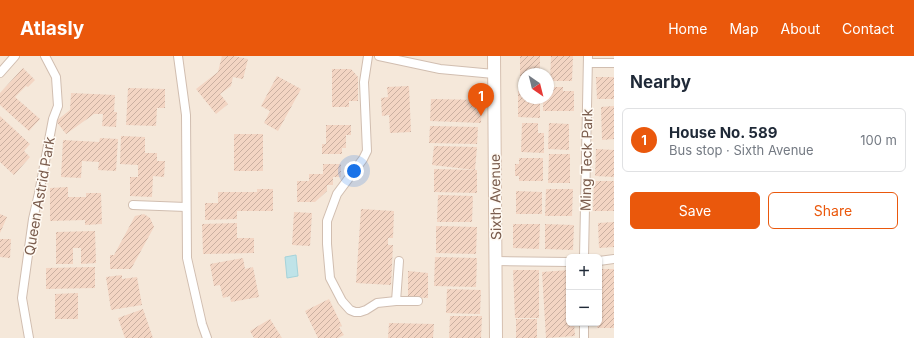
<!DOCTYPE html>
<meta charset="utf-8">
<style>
:root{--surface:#fff;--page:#f2f2f3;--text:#1f2937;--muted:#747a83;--line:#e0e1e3;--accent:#ea580c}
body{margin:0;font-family:Inter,sans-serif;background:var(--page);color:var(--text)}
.controls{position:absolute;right:12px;bottom:12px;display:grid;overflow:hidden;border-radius:6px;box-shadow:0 1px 3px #0004}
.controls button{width:36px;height:36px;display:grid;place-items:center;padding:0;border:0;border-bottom:1px solid var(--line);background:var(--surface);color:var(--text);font:20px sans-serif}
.compass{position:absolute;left:518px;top:12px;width:36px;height:36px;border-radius:50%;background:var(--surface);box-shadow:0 1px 3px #0004;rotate:145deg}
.you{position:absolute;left:354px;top:115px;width:14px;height:14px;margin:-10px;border:3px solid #fff;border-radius:50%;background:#1a73e8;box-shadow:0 0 0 6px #1a73e833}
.badge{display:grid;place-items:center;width:26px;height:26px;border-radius:50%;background:var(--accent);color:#fff;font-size:13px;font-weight:700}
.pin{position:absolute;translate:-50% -33px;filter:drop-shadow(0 1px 2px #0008)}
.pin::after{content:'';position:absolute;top:21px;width:14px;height:12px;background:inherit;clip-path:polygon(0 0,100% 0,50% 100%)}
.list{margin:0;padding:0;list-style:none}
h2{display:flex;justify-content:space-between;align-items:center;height:52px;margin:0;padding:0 16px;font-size:17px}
h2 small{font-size:13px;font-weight:400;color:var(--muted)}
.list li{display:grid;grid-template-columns:26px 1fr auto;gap:12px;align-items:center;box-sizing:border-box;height:64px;margin:0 8px 8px;padding:0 8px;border:1px solid var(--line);border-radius:6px}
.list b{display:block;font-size:15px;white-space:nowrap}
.list p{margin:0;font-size:13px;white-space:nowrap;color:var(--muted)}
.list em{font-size:13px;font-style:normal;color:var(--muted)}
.actions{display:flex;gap:8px;padding:12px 16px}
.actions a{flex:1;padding:9px 0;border:1px solid var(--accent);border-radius:6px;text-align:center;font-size:14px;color:var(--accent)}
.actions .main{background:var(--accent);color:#fff}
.map{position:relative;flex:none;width:614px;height:282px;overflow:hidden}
header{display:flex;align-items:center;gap:24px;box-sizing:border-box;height:56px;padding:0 20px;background:var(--accent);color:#fff}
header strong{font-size:19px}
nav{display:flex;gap:22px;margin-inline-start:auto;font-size:14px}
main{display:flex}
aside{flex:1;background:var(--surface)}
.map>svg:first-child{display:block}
.residential{fill:#f5e8da;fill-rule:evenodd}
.water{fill:#bfe3e8;stroke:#a5d3da}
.building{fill:url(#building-hatch)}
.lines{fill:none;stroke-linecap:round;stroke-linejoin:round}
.minor-casing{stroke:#d1beb0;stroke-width:10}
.secondary-casing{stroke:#d6c0b0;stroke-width:14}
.minor{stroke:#fff;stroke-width:8}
.secondary{stroke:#fff;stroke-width:12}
.labels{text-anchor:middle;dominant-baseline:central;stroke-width:3;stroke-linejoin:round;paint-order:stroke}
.street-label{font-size:14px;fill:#7a5c4d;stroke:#fffaf3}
</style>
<header>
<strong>Atlasly</strong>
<nav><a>Home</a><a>Map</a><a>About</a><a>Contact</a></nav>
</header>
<main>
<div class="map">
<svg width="614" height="282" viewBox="0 0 614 282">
<defs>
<pattern id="building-hatch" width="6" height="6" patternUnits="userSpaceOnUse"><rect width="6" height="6" fill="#f3d5c3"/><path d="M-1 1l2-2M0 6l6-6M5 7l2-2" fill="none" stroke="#cab0a1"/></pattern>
</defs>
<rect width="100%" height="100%" fill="#fdf6ec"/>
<path class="residential" d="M0,0h614v282h-614zM524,18h24v24h-24zM569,201h30v66h-30z"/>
<polygon class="water" points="296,199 298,220 287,222 285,201"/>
<g class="building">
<polygon points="222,0 233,0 248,3 243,23 233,21 231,30 220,38 228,48 216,58 196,33 218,16"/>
<polygon points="520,0 540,0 540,18 524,18 524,29 520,29"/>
<polygon points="551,0 573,0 572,25 550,25"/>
<polygon points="23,12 35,24 28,31 26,30 15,41 40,63 29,75 0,49 0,37"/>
<polygon points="332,13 351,13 358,21 358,45 349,45 349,51 332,51"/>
<polygon points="277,20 301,33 278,75 264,67 270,55 261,50"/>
<polygon points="596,21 614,21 614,43 597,43"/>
<polygon points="409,30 411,76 390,77 389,59 382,60 381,42 388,41 387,31"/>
<polygon points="548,31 563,31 563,35 574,35 574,55 543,55 543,42 548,42"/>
<polygon points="128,32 165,33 165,52 157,52 156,70 126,69"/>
<polygon points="518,35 524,35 524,42 540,42 540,62 518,61"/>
<polygon points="71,37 115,39 114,56 117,56 116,71 102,70 103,58 94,58 66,78 56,65 70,54"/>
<polygon points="431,43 482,44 481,67 430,65"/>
<polygon points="614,50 614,83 602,84 601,51"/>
<polygon points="0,60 30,88 24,95 30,101 14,119 0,106"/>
<polygon points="522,67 538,67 538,77 544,77 544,97 521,96"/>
<polygon points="549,67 569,68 569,94 548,93"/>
<polygon points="326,69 351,69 351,79 346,79 346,92 342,92 342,98 322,98 322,88 326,88"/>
<polygon points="430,70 478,71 477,88 429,87"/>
<rect x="234" y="78" width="29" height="37"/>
<polygon points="121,80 145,81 145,97 157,97 157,105 165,105 164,121 153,120 152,141 130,140 130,121 138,121 138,109 120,108"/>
<polygon points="100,82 118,83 116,115 98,114 99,106 82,105 81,122 61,121 63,84 99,86"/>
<polygon points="434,90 477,91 475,114 432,109"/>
<polygon points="596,93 614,94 614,121 595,120"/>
<polygon points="549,98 570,98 570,127 548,127"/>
<polygon points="519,102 543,102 543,125 519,125 519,120 515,120 515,108 519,108"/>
<polygon points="323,108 341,108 341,121 333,121 333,129 327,129 327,135 315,146 297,146 297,125 309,125 309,118 323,118"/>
<polygon points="434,113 477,114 477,137 434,136"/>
<polygon points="594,125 614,125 614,155 593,155"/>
<polygon points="68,131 68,141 86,141 86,137 101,137 102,168 85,169 85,164 50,165 50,132"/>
<polygon points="257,133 273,133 273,155 237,155 237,163 205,164 205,147 218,147 218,136 257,136"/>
<polygon points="546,133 573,133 572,160 545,160"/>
<polygon points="516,135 542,136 542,158 516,158"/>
<polygon points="438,139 473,140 472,166 437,166"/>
<polygon points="361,153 394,155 393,182 388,182 388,189 393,189 391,229 356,227"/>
<polygon points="294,156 312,157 310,190 292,189"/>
<polygon points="0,158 7,161 0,177"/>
<polygon points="144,158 150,162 154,171 131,213 110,213 110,199 114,199 135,160"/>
<polygon points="614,166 614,191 599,192 598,167"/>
<polygon points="237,167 237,182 254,182 254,197 203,198 202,168"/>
<polygon points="513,168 540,168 539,193 513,192"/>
<polygon points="545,168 574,169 573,194 545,193"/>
<polygon points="436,170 477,171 476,198 436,197"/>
<polygon points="95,175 96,207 81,208 81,192 73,192 73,208 56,208 56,176"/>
<polygon points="0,183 11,183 10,202 0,201"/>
<polygon points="435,201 477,202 476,231 434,230"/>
<polygon points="243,202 245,213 253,211 259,241 231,246 230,240 223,242 220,229 214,230 210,208"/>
<polygon points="95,211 95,232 46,233 46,212"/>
<polygon points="599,213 614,213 614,272 597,272 597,267 599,267"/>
<polygon points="513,214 539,214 539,262 515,262"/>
<polygon points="569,214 569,267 574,267 575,280 546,282 542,216"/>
<polygon points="408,215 428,217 428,242 408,241"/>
<polygon points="122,219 122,223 137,221 142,249 111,254 106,221"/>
<polygon points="447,233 481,234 480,258 446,257"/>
<polygon points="78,237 78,263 55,263 55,238"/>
<polygon points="329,243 342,270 339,271 344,279 338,282 318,282 305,255"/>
<polygon points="143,253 153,282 125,282 118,262"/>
<polygon points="450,260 482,260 481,282 449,282"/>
<polygon points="270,263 282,282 254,282 250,275"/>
<rect x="516" y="263" width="21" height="19"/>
<polygon points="389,267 434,268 433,282 388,282"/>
</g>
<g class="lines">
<g class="minor-casing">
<g id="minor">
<polyline points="178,0 186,59 187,202 202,268 207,282"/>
<polyline points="368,0 364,26 367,95 363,103 337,138 327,165 327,188 330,222 342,245 350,254 355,256 360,256 366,254 377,247 396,245 418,245"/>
<polyline points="379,0 440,13 494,18"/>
<polyline points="588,7 614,7"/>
<polyline points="0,17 15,0"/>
<polyline points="133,149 186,151"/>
<polyline points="584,201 588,0"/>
<polyline points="496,205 569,206"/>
<polyline points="599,205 614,203"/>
<polyline points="396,245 399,205"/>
<polyline points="584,267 584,282"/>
<polyline points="29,282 22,242 33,163 39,137 53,63 58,50 56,21 45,0"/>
</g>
</g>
<g class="secondary-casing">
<polyline id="secondary" points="494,0 496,282"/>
</g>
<use href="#minor" class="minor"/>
<use href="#secondary" class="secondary"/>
</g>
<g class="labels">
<g class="street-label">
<text transform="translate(586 104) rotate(-89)">Ming Teck Park</text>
<text transform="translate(39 140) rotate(-80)">Queen Astrid Park</text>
<text transform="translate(495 141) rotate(-91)">Sixth Avenue</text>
</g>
</g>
</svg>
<div class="controls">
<button>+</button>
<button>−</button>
</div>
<svg class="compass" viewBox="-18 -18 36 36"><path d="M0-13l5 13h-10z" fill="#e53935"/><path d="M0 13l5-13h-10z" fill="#747a83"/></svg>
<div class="you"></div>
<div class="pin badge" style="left:481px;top:60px">1</div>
</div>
<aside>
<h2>Nearby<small></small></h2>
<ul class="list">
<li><span class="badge">1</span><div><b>House No. 589</b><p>Bus stop · Sixth Avenue</p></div><em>100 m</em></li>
</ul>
<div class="actions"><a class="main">Save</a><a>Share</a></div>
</aside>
</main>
